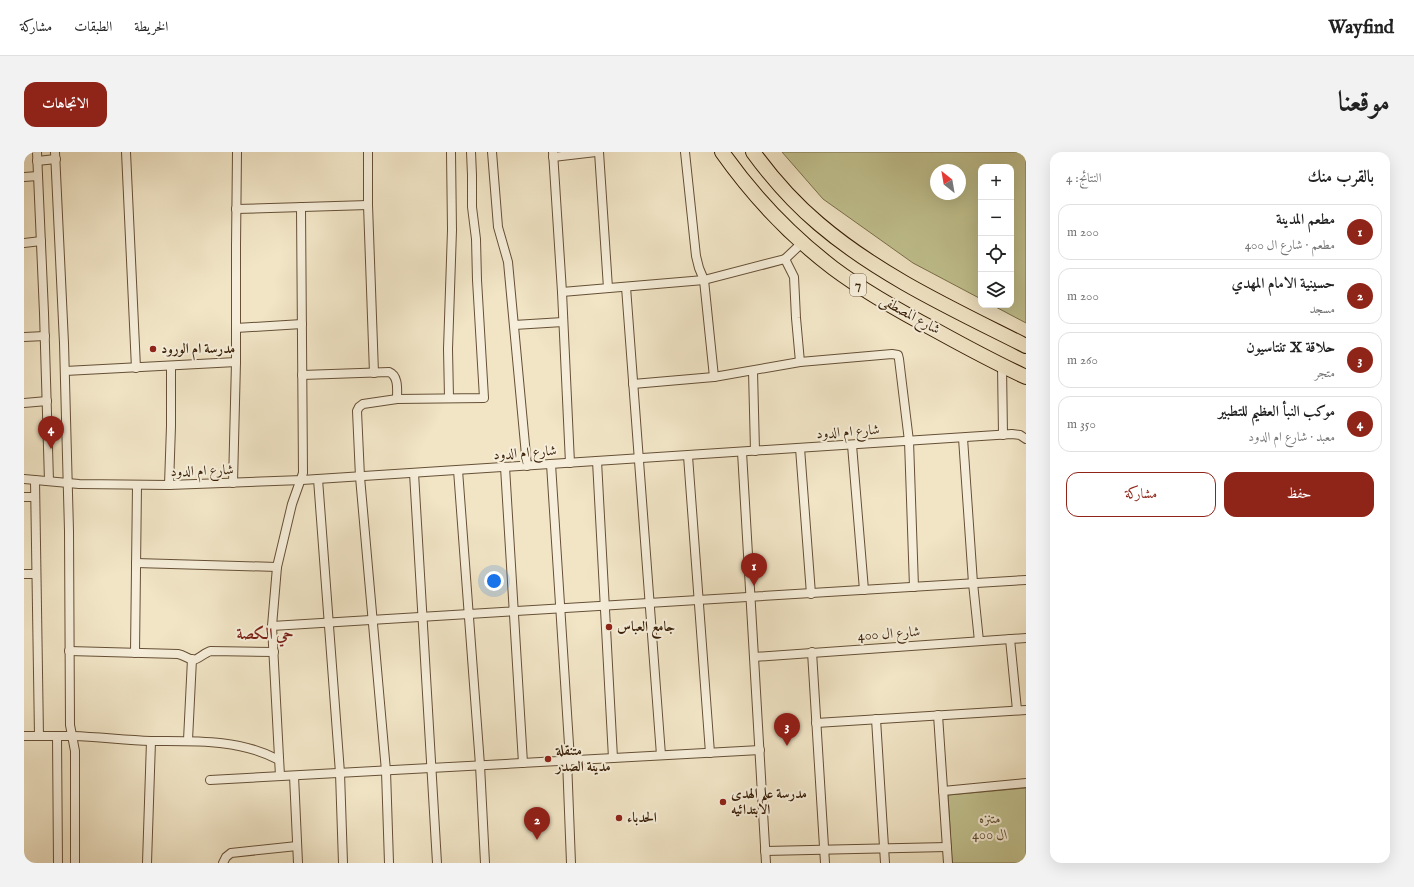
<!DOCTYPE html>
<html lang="ar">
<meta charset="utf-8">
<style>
:root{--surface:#fff;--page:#f2f2f2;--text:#222;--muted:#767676;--line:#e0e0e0;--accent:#8f2418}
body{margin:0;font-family:"IM FELL English",Amiri,serif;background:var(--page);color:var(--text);direction:rtl}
.controls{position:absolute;right:12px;top:12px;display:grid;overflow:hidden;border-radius:8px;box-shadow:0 4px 16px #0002}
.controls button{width:36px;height:36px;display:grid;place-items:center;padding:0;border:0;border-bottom:1px solid var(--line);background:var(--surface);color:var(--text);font:20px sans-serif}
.compass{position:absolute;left:906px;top:12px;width:36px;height:36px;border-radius:50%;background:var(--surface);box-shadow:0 4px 16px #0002;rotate:329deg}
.you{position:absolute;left:470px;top:429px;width:14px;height:14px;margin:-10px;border:3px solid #fff;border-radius:50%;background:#1a73e8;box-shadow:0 0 0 6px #1a73e833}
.badge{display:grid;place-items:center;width:26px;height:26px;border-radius:50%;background:var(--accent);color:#fff;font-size:13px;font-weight:700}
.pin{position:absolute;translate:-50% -33px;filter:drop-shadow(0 1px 2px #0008)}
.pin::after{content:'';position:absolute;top:21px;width:14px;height:12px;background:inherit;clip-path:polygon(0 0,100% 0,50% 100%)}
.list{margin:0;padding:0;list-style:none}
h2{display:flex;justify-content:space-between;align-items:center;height:52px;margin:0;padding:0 16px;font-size:17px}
h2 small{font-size:13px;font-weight:400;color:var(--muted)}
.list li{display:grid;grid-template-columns:26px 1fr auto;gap:12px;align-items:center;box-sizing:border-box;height:56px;margin:0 8px 8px;padding:0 8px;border:1px solid var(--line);border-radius:12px}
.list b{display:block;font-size:15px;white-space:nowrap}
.list p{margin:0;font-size:13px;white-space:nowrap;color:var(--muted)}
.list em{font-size:13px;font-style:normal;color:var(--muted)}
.actions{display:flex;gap:8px;padding:12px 16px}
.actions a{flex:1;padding:9px 0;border:1px solid var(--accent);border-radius:12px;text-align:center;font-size:14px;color:var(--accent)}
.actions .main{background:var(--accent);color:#fff}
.icon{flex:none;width:22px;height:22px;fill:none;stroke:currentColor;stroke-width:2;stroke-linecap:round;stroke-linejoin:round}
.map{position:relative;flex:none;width:1002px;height:711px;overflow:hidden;direction:ltr;border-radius:12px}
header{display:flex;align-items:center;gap:24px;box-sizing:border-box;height:56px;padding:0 20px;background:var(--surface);border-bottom:1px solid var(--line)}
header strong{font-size:19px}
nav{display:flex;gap:22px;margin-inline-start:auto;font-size:14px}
.intro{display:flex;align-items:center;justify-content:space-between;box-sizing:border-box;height:96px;padding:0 24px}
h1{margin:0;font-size:28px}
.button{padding:10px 18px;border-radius:12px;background:var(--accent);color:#fff;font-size:14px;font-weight:700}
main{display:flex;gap:24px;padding:0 24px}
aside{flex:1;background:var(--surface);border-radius:12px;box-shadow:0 4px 16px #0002}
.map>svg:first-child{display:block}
.green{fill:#c1c290;stroke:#7c704b;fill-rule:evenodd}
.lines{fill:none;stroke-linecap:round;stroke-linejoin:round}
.street-casing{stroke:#665036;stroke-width:10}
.highway-casing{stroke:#371e06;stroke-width:16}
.street{stroke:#f6eeda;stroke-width:8}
.highway{stroke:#f1e5c6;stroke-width:14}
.poi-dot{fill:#8f2418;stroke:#f6eeda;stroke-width:1.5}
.labels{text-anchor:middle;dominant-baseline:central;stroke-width:4;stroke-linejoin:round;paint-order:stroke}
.shield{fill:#f6eeda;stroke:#705c46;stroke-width:1}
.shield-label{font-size:13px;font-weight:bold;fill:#371e06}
.street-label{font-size:14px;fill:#371e06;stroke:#f6eeda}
.poi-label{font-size:14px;font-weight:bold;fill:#371e06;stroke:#f6eeda;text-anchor:start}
.park-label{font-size:14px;font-style:italic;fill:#604f2f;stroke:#f6eeda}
.quarter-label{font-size:16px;font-weight:bold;fill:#7a1f14;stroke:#f6eeda}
</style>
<header>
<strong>Wayfind</strong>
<nav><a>الخريطة</a><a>الطبقات</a><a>مشاركة</a></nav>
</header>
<div class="intro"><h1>موقعنا</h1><a class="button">الاتجاهات</a></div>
<main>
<aside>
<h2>بالقرب منك<small>النتائج: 4</small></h2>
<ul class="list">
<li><span class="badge">1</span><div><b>مطعم المدينة</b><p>مطعم · شارع ال 400</p></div><em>200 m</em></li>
<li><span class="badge">2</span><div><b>حسينية الامام المهدي</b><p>مسجد</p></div><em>200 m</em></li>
<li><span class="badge">3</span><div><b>حلاقة X تنتاسيون</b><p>متجر</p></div><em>260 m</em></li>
<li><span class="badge">4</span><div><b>موكب النبأ العظيم للتطبير</b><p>معبد · شارع ام الدود</p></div><em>350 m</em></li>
</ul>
<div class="actions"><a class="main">حفظ</a><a>مشاركة</a></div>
</aside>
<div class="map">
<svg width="1002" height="711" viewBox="0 0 1002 711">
<rect width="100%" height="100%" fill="#f1e5c6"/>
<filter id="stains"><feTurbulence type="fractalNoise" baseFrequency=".005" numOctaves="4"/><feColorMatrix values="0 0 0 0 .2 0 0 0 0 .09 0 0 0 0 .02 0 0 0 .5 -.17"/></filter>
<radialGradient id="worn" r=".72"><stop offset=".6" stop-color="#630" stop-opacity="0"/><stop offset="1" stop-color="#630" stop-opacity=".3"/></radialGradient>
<g class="green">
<path d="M758,0h244v171l-34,-18h19v-138h-30v132l-68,-36 -90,-64zM912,18h24v24h-24z"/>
<polygon points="1002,636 1002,711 928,711 924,643"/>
</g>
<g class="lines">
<g class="street-casing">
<g id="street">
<polyline points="13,0 20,161 25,329"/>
<polyline points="31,0 40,191 45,379 46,573 51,599 51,711"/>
<polyline points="102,0 112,216"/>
<polyline points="344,0 344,53 350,221"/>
<polyline points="468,0 474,75 484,110 503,314"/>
<polyline points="529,0 538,140 546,311"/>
<polyline points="575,0 584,136"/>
<polyline points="661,0 672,104 675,116 680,128 690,225"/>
<polyline points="529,5 572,0"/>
<polyline points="13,9 32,7"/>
<polyline points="0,25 14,24"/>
<polyline points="212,57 344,53"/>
<polyline points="0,91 17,89"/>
<polyline points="761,107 779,90"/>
<polyline points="602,135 637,603"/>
<polyline points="538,140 680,128 761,107 770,125 772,166 776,210"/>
<polyline points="490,173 539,170"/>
<polyline points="212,176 278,172"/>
<polyline points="0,185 21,184"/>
<polyline points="978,214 979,283"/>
<polyline points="41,219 212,210"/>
<polyline points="729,219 731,299"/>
<path d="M278,223l87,-3c10,4 8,18 8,27"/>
<polyline points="609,232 690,225 776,210 868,202 874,203 875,207 885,289 890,435"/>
<polyline points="425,246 424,197 428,78 427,0"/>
<polyline points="0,251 23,249"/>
<polyline points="939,286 949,431 955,489"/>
<polyline points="828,293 840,438"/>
<polyline points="776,296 787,442"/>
<polyline points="718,300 742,711"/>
<polyline points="664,304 686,601"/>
<polyline points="573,309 589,606"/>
<polyline points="527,312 546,608"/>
<polyline points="481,315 499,611"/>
<polyline points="434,318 456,613 461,711"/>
<polyline points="390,321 413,711"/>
<polyline points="0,327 55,332 145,333 278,328 988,282 996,283 1002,287"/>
<polyline points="294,327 316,621 319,711"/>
<polyline points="11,328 15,584"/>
<polyline points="209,331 212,210 212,94 213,0"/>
<polyline points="145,333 147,274 147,214"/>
<polyline points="0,345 11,345"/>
<polyline points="112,411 253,415"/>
<polyline points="0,422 12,422"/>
<polyline points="248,474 1002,428"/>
<polyline points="986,487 993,558"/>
<path d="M45,499l109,3c6,1 10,5 15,6 5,0 12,-8 18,-9l63,1"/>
<polyline points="788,500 801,711"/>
<polyline points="111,501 113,333"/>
<polyline points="730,505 1002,486"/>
<polyline points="914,563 924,711"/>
<polyline points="852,567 861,711"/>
<polyline points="792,571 1002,558"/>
<path d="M0,584c16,0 32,0 49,0 26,1 52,4 78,5 44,0 89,-2 128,19"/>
<polyline points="33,584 34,711"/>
<polyline points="164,588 168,507"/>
<polyline points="543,608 547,711"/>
<polyline points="256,624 248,474 253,415 268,352 279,321 277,55"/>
<polyline points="270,624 274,711"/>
<polyline points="186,628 736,598"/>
<polyline points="919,639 1002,631"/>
<polyline points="741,699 923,695"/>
<polyline points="123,711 127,589"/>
<polyline points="199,711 202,705 207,701 273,694"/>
<polyline points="365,711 362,619 336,325 333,259 335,255 339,252 373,247 460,246 453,128 452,87 448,55 448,23 447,0"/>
</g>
</g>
<g class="highway-casing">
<g id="highway">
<path d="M698,0c31,44 68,83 111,116 32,24 68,44 104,63 29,16 59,32 89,46"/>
<path d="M729,0c19,26 41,51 66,72 61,52 136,86 207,122"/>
</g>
</g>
<use href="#street" class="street"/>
<use href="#highway" class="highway"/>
</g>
<g class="poi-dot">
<circle cx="129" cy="197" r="4"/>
<circle cx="585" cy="475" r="4"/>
<circle cx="524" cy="607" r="4"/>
<circle cx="699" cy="650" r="4"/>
<circle cx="595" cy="666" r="4"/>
</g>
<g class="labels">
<rect class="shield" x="826" y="122" width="16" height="22" rx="3"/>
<g class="shield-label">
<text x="834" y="133">7</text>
</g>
<g class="street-label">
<text transform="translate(886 163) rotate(29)">شارع المصطفى</text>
<text transform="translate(824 280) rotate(-4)">شارع ام الدود</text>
<text transform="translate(501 301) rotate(-4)">شارع ام الدود</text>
<text transform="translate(178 319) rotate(-2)">شارع ام الدود</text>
<text transform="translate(865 482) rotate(-4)">شارع ال 400</text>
</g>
<g class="poi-label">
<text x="137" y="197">مدرسة ام الورود</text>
<text x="593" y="475">جامع العباس</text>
<text x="532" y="599">متنقلة<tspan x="532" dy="16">مدينة الصدر</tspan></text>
<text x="707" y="642">مدرسة علم الهدى<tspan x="707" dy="16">الابتدائيه</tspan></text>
<text x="603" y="666">الحدباء</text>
</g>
<g class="park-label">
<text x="966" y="667">متنزه<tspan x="966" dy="16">ال 400</tspan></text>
</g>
<g class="quarter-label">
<text x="241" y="483">حي الكصة</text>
</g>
</g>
<rect width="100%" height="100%" filter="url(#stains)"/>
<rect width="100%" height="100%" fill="url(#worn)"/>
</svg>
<div class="controls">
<button>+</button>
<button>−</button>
<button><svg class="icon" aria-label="locate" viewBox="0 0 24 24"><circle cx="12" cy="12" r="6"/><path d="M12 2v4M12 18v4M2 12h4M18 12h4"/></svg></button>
<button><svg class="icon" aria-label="layers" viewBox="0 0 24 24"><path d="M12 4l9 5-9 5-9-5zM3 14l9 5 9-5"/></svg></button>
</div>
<svg class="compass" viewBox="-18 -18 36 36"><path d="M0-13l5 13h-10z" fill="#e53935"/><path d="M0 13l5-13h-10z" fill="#767676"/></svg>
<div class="you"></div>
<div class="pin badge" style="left:730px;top:434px">1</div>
<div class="pin badge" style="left:513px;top:688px">2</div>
<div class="pin badge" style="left:763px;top:594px">3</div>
<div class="pin badge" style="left:27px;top:297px">4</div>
</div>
</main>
